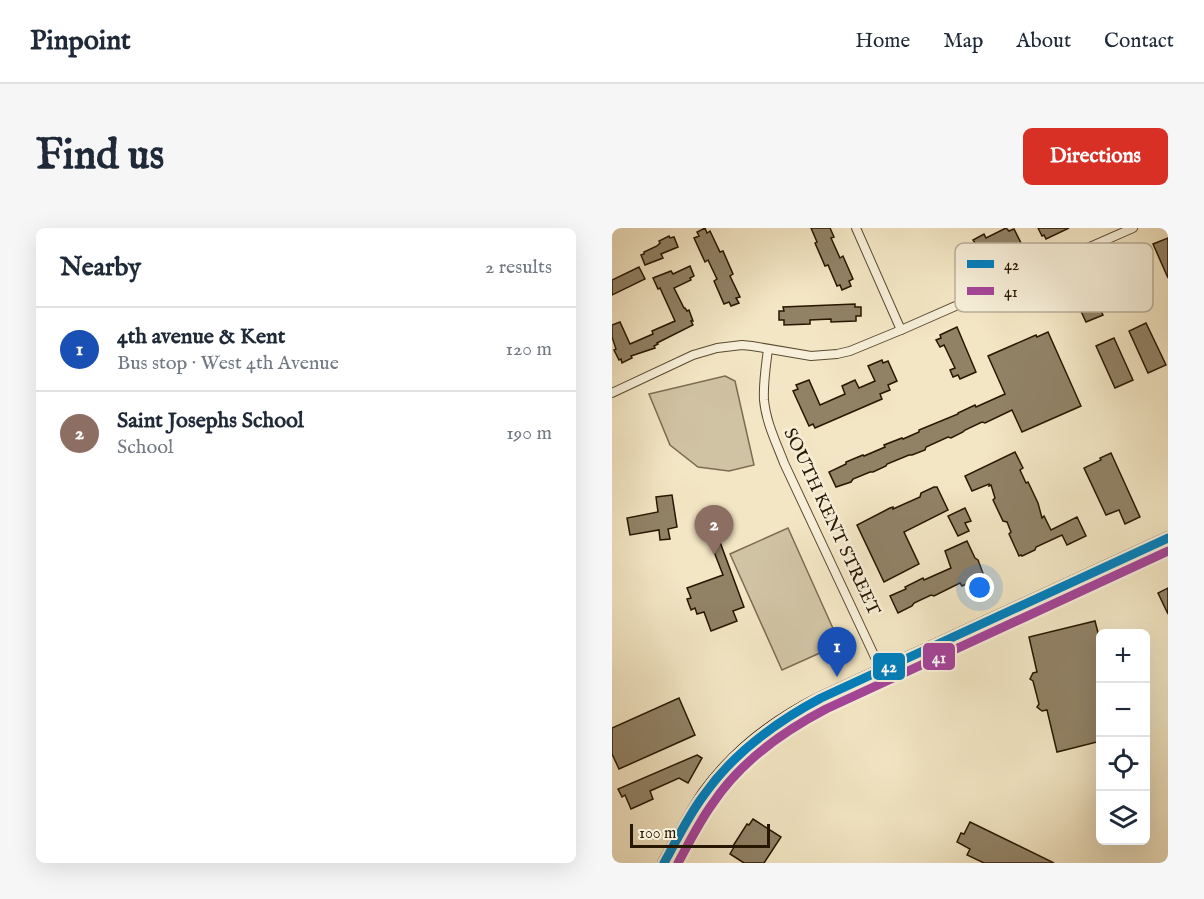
<!DOCTYPE html>
<meta charset="utf-8">
<style>
:root{--surface:#fff;--page:#f6f6f7;--text:#1f2937;--muted:#747a83;--line:#e0e1e3;--accent:#d93025}
body{margin:0;font-family:"IM FELL English",serif;background:var(--page);color:var(--text)}
.controls{position:absolute;right:18px;bottom:18px;display:grid;overflow:hidden;border-radius:9px;box-shadow:0 6px 24px #0002}
.controls button{width:54px;height:54px;display:grid;place-items:center;padding:0;border:0;border-bottom:2px solid var(--line);background:var(--surface);color:var(--text);font:30px sans-serif}
.scale{position:absolute;left:18px;bottom:15px;width:140px;box-sizing:border-box;padding-left:6px;border:3px solid #271600;border-top:0;font-size:16px;line-height:21px;white-space:nowrap;color:#271600;-webkit-text-stroke:4px #f7efd9;paint-order:stroke}
.you{position:absolute;left:368px;top:360px;width:21px;height:21px;margin:-15px;border:4px solid #fff;border-radius:50%;background:#1a73e8;box-shadow:0 0 0 9px #1a73e833}
.badge{display:grid;place-items:center;width:39px;height:39px;border-radius:50%;background:var(--accent);color:#fff;font-size:20px;font-weight:700}
.pin{position:absolute;translate:-50% -50px;filter:drop-shadow(0 2px 3px #0008)}
.pin::after{content:'';position:absolute;top:32px;width:21px;height:18px;background:inherit;clip-path:polygon(0 0,100% 0,50% 100%)}
.list{margin:0;padding:0;list-style:none}
h2{display:flex;justify-content:space-between;align-items:center;height:78px;margin:0;padding:0 24px;font-size:26px}
h2 small{font-size:20px;font-weight:400;color:var(--muted)}
.list li{display:grid;grid-template-columns:39px 1fr auto;gap:18px;align-items:center;box-sizing:border-box;height:84px;padding:0 24px;border-top:2px solid var(--line)}
.list b{display:block;font-size:22px;white-space:nowrap}
.list p{margin:0;font-size:20px;white-space:nowrap;color:var(--muted)}
.list em{font-size:20px;font-style:normal;color:var(--muted)}
.icon{flex:none;width:33px;height:33px;fill:none;stroke:currentColor;stroke-width:2;stroke-linecap:round;stroke-linejoin:round}
.map{position:relative;flex:none;width:556px;height:635px;overflow:hidden;border-radius:9px}
header{display:flex;align-items:center;gap:36px;box-sizing:border-box;height:84px;padding:0 30px;background:var(--surface);border-bottom:2px solid var(--line)}
header strong{font-size:28px}
nav{display:flex;gap:33px;margin-inline-start:auto;font-size:21px}
.intro{display:flex;align-items:center;justify-content:space-between;box-sizing:border-box;height:144px;padding:0 36px}
h1{margin:0;font-size:42px}
.button{padding:15px 27px;border-radius:9px;background:var(--accent);color:#fff;font-size:21px;font-weight:700}
main{display:flex;gap:36px;padding:0 36px}
aside{flex:1;background:var(--surface);border-radius:9px;box-shadow:0 6px 24px #0002}
.map>svg:first-child{display:block}
.green{fill:#d0c3a3;stroke:#7c6c52;stroke-width:1.5}
.building{fill:#918266;stroke:#271600;stroke-width:1.5}
.lines{fill:none;stroke-linecap:round;stroke-linejoin:round}
.street-casing{stroke:#5a4a31;stroke-width:10}
.secondary-casing{stroke:#271600;stroke-width:14}
.street{stroke:#f7efd9;stroke-width:8}
.secondary{stroke:#f7efd9;stroke-width:12}
.bus-1-casing{stroke:#f7efd9;stroke-width:14}
.bus-2-casing{stroke:#f7efd9;stroke-width:14}
.bus-1{stroke:#007fbe;stroke-width:9}
.bus-2{stroke:#a5449a;stroke-width:9}
.labels{text-anchor:middle;dominant-baseline:central;stroke-width:5;stroke-linejoin:round;paint-order:stroke}
.street-label{font-size:18px;fill:#271600;stroke:#f7efd9}
.key{fill:#f7efd9;stroke:#b9ae98;stroke-width:1.5}
.key-label{font-size:16px;fill:#271600}
.line-badge{stroke:#f7efd9;stroke-width:2}
.badge-label{font-size:16px;text-anchor:middle;font-weight:bold;fill:#fff}
</style>
<header>
<strong>Pinpoint</strong>
<nav><a>Home</a><a>Map</a><a>About</a><a>Contact</a></nav>
</header>
<div class="intro"><h1>Find us</h1><a class="button">Directions</a></div>
<main>
<aside>
<h2>Nearby<small>2 results</small></h2>
<ul class="list">
<li><span class="badge" style="background:#1a4fb4">1</span><div><b>4th avenue &amp; Kent</b><p>Bus stop · West 4th Avenue</p></div><em>120 m</em></li>
<li><span class="badge" style="background:#8d6e63">2</span><div><b>Saint Josephs School</b><p>School</p></div><em>190 m</em></li>
</ul>
</aside>
<div class="map">
<svg width="556" height="635" viewBox="0 0 556 635">
<rect width="100%" height="100%" fill="#f3e6c4"/>
<filter id="stains"><feTurbulence type="fractalNoise" baseFrequency=".00333" numOctaves="4"/><feColorMatrix values="0 0 0 0 .2 0 0 0 0 .09 0 0 0 0 .02 0 0 0 .5 -.17"/></filter>
<radialGradient id="worn" r=".72"><stop offset=".6" stop-color="#630" stop-opacity="0"/><stop offset="1" stop-color="#630" stop-opacity=".3"/></radialGradient>
<g class="green">
<polygon points="113,148 123,153 142,237 117,243 86,239 58,217 37,166"/>
<polygon points="176,300 228,416 170,442 118,326"/>
</g>
<g class="building">
<polygon points="93,0 95,5 98,3 108,24 111,23 121,46 118,48 128,69 124,70 127,75 119,78 117,74 112,76 102,53 105,51 96,32 93,34 82,10 87,8 85,4"/>
<polygon points="199,0 218,0 222,9 219,10 228,30 231,28 241,51 237,53 239,58 230,62 228,57 225,58 216,37 213,38 203,15 205,14"/>
<polygon points="394,0 397,3 402,1 410,17 404,20 406,23 395,29 393,26 372,35 370,32 364,34 357,18 363,15 361,12 372,6 374,10"/>
<polygon points="426,0 457,0 434,11 432,7 430,8"/>
<polygon points="57,8 58,10 62,9 66,19 49,26 51,30 33,37 29,27 32,26 32,24 45,18 48,15 47,13"/>
<polygon points="556,10 556,50 541,16"/>
<polygon points="78,38 82,48 78,50 79,52 62,60 72,80 73,80 75,83 77,82 81,93 79,93 81,97 45,115 46,116 42,118 43,120 19,128 20,130 10,135 9,131 7,132 2,122 4,121 0,109 0,97 8,94 18,116 41,106 40,103 63,93 48,60 46,61 41,50 59,43 61,46"/>
<polygon points="27,39 33,51 0,67 0,52"/>
<polygon points="471,45 491,87 474,94 455,53"/>
<polygon points="243,76 243,79 249,79 249,88 244,88 244,93 219,94 219,91 198,92 198,96 172,97 172,92 167,92 167,83 172,83 171,79"/>
<polygon points="534,95 554,137 536,145 517,103"/>
<polygon points="345,99 364,144 348,151 346,147 341,149 338,142 343,140 332,117 328,119 324,112 329,110 328,107"/>
<polygon points="436,104 469,178 410,204 400,182 373,195 370,194 353,202 351,204 339,210 336,209 314,219 313,222 300,227 297,227 275,236 274,238 261,244 258,244 241,251 239,254 224,259 217,244 234,236 234,234 251,227 252,228 273,219 272,217 290,210 291,211 307,204 307,202 346,186 346,185 363,177 364,179 393,166 376,128 424,107 425,109"/>
<polygon points="502,110 521,152 503,160 484,118"/>
<polygon points="270,132 271,135 276,133 285,153 276,157 278,162 268,166 270,171 203,200 201,196 197,198 181,163 186,161 184,157 197,152 208,177 233,166 230,158 243,152 247,160 263,153 256,138"/>
<polygon points="403,224 411,240 408,242 414,255 416,254 426,275 430,290 432,288 439,302 465,289 474,308 455,317 450,307 424,319 423,322 410,328 409,327 407,328 397,306 399,304 395,294 391,293 381,272 383,270 379,257 377,258 377,256 360,263 353,248"/>
<polygon points="499,225 528,289 513,296 507,282 494,287 472,240 489,232 488,230"/>
<polygon points="322,259 325,259 336,282 292,304 307,336 272,354 245,297 278,280 281,279 281,281 308,269 309,265"/>
<polygon points="60,267 65,299 56,301 58,311 48,312 47,302 18,307 15,290 46,284 44,269"/>
<polygon points="353,280 359,293 353,295 357,303 346,308 336,288"/>
<polygon points="355,313 363,330 366,332 372,348 350,358 348,355 322,368 319,367 302,375 300,378 286,385 278,368 294,361 293,359 311,350 312,352 339,340 333,323"/>
<polygon points="108,314 132,379 121,383 125,393 99,403 92,384 85,386 83,380 79,382 75,371 79,370 75,360 111,347 99,316"/>
<polygon points="556,360 556,386 546,365"/>
<polygon points="483,393 489,416 489,427 487,428 489,434 489,513 445,524 435,482 430,483 425,479 427,476 421,453 418,451 421,445 425,444 417,409"/>
<polygon points="67,470 83,507 7,541 0,526 0,500"/>
<polygon points="85,527 90,530 76,555 67,550 38,563 41,571 19,581 13,567 10,569 6,561"/>
<polygon points="141,591 169,609 152,635 132,635 118,626 122,619 121,618 135,596 137,597"/>
<polygon points="358,594 442,635 372,635 355,627 358,621 345,614 349,605 352,606"/>
</g>
<g class="lines">
<g class="street-casing">
<g id="street">
<polyline points="244,0 289,102"/>
<path d="M156,121c-2,17 -5,34 -4,51 2,22 12,42 20,63l97,207"/>
<polyline points="0,165 81,127 105,120 130,117 140,118 199,128 225,126 238,123 289,102 521,0"/>
</g>
</g>
<g class="secondary-casing">
<path id="secondary" d="M52,635c13,-23 25,-47 40,-69 30,-42 71,-73 117,-96l347,-160"/>
</g>
<use href="#street" class="street"/>
<use href="#secondary" class="secondary"/>
<g class="bus-1-casing">
<path id="bus-1" d="M52,635c13,-23 24,-47 40,-68 30,-43 72,-73 117,-97l347,-160"/>
</g>
<g class="bus-2-casing">
<path id="bus-2" d="M66,635c11,-20 21,-41 35,-60 28,-42 69,-71 113,-94l342,-158"/>
</g>
<use href="#bus-1" class="bus-1"/>
<use href="#bus-2" class="bus-2"/>
</g>
<g class="labels">
<g class="street-label">
<text transform="translate(219 294) rotate(65)">SOUTH KENT STREET</text>
</g>
</g>
<rect x="343" y="15" width="198" height="69" rx="9" class="key"/>
<rect x="355" y="32" width="27" height="8" fill="#007fbe"/>
<rect x="355" y="59" width="27" height="8" fill="#a5449a"/>
<g class="key-label">
<text x="392" y="42">42</text>
<text x="392" y="69">41</text>
</g>
<g class="line-badge">
<rect x="310" y="414" width="34" height="29" rx="6" fill="#a5449a"/>
<rect x="260" y="424" width="34" height="29" rx="6" fill="#007fbe"/>
</g>
<g class="badge-label">
<text x="327" y="435">41</text>
<text x="277" y="444">42</text>
</g>
<rect width="100%" height="100%" filter="url(#stains)"/>
<rect width="100%" height="100%" fill="url(#worn)"/>
</svg>
<div class="controls">
<button>+</button>
<button>−</button>
<button><svg class="icon" aria-label="locate" viewBox="0 0 24 24"><circle cx="12" cy="12" r="6"/><path d="M12 2v4M12 18v4M2 12h4M18 12h4"/></svg></button>
<button><svg class="icon" aria-label="layers" viewBox="0 0 24 24"><path d="M12 4l9 5-9 5-9-5zM3 14l9 5 9-5"/></svg></button>
</div>
<div class="scale">100 m</div>
<div class="you"></div>
<div class="pin badge" style="left:225px;top:449px;background:#1a4fb4">1</div>
<div class="pin badge" style="left:102px;top:327px;background:#8d6e63">2</div>
</div>
</main>
